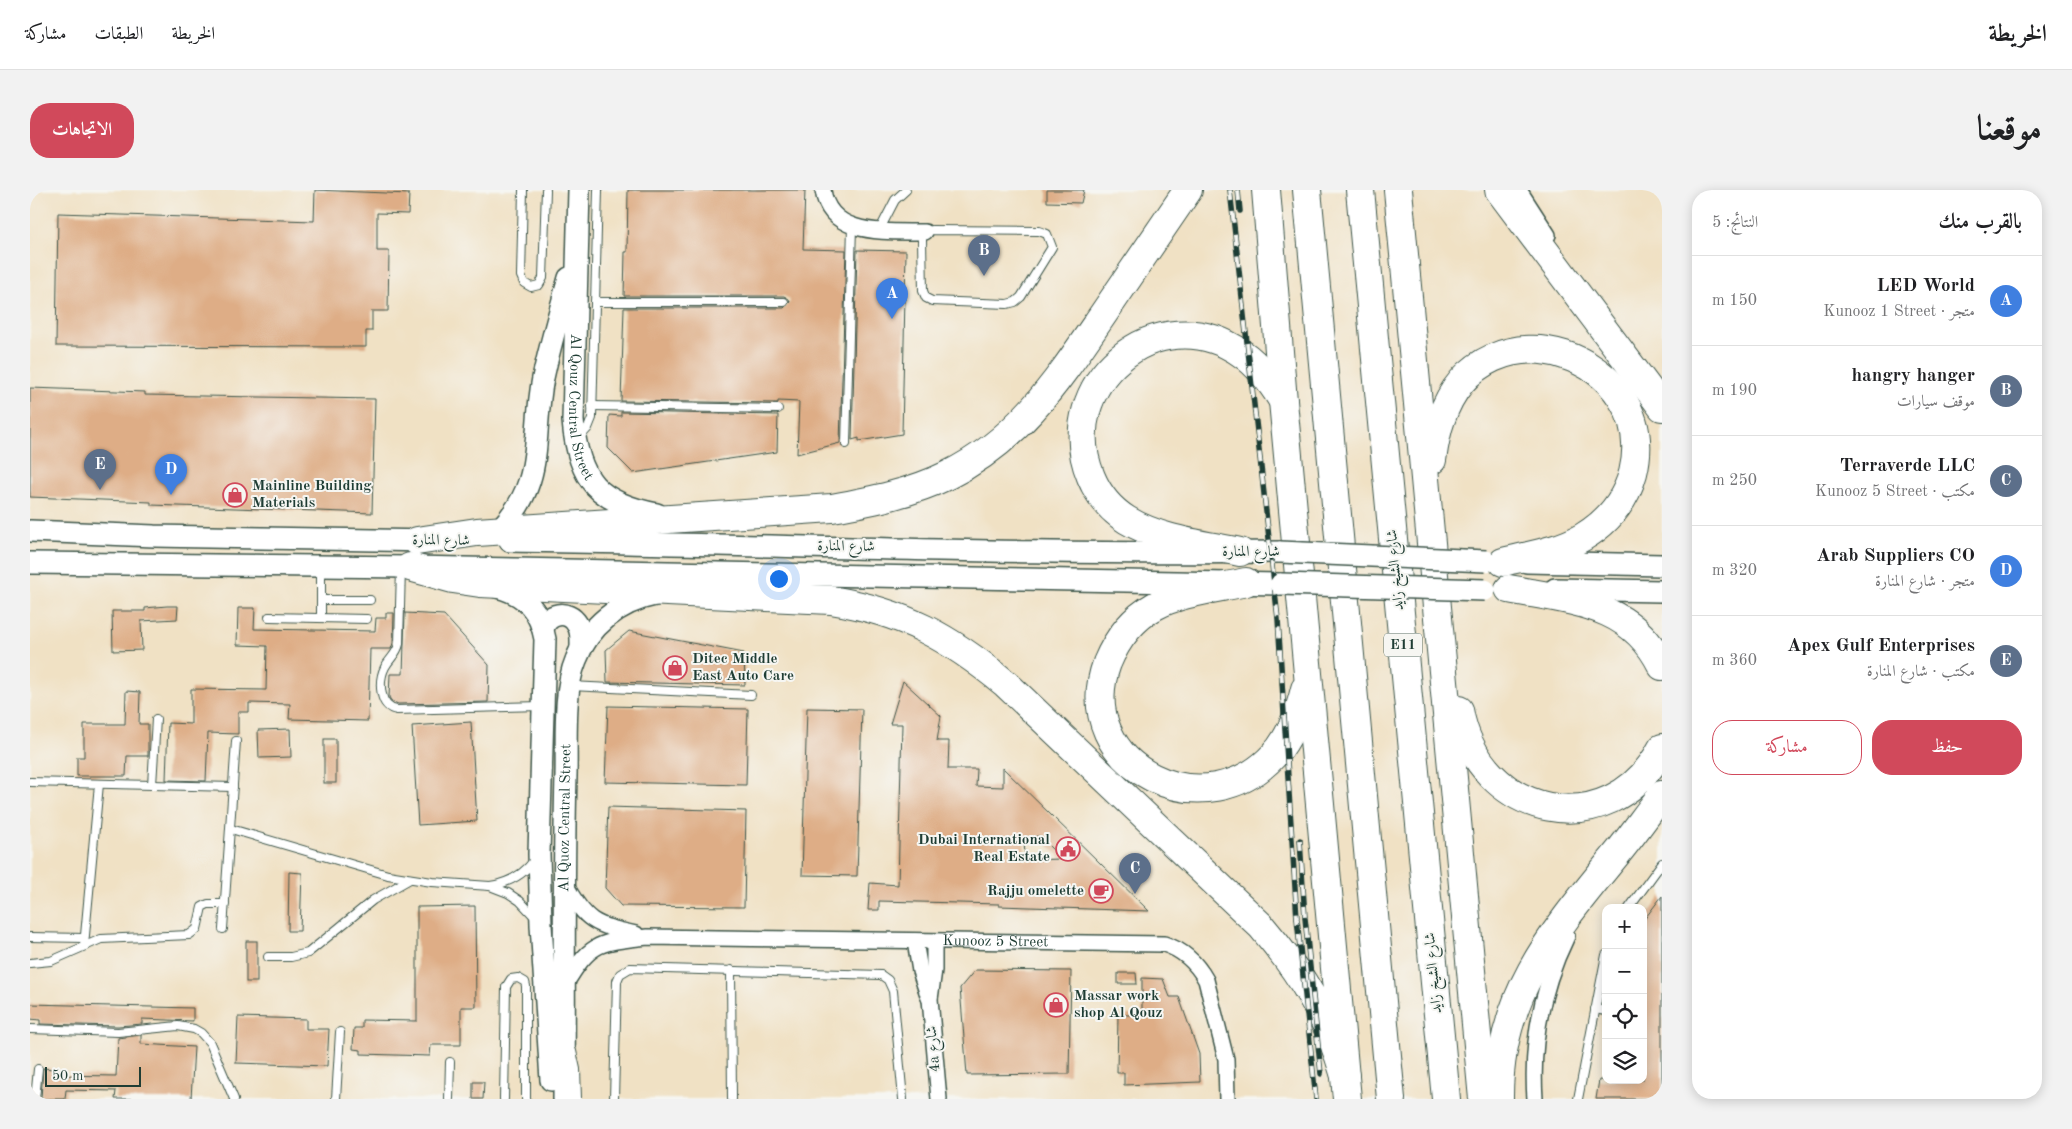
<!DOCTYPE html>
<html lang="ar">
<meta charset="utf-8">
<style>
:root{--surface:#fff;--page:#f2f2f2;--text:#202124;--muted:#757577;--line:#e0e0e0;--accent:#d1495b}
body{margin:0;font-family:"Old Standard TT",Amiri,serif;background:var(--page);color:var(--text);direction:rtl}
.controls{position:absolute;right:15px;bottom:15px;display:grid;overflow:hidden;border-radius:10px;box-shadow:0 2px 12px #0003}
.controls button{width:45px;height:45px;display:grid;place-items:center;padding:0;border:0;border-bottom:1px solid var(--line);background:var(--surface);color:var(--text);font:25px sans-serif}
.scale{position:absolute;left:15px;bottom:12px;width:96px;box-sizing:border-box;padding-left:5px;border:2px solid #1f3d34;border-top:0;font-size:14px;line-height:18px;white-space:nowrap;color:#1f3d34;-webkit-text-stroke:4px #f6f6f2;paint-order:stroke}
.you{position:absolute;left:748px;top:388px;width:18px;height:18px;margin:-12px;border:4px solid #fff;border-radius:50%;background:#1a73e8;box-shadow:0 0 0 8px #1a73e833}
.badge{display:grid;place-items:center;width:32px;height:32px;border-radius:50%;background:var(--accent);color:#fff;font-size:16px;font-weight:700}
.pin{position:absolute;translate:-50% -41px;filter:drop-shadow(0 1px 2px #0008)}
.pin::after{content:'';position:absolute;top:26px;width:18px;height:15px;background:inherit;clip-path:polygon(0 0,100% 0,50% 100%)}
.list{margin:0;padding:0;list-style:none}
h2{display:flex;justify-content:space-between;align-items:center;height:65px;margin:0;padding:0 20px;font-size:21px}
h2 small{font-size:16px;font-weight:400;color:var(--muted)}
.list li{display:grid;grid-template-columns:32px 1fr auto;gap:15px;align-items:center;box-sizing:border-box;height:90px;padding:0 20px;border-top:1px solid var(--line)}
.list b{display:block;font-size:19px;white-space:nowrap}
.list p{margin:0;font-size:16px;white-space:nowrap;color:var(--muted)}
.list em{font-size:16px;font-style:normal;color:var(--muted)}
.actions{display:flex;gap:10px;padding:15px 20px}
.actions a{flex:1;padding:11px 0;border:1px solid var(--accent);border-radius:20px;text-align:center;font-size:18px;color:var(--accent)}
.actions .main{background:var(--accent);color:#fff}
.icon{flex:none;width:28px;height:28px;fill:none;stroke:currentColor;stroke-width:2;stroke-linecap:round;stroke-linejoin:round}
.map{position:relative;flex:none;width:1632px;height:909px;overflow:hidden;direction:ltr;border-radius:20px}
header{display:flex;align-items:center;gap:30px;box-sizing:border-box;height:70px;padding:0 25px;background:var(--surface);border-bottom:1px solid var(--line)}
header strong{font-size:24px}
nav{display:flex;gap:28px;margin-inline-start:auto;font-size:18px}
.intro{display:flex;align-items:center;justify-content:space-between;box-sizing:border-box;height:120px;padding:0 30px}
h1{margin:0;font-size:35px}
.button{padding:12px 22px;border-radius:20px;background:var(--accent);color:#fff;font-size:18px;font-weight:700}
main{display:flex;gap:30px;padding:0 30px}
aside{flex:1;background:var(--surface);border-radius:20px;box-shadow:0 2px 12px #0003}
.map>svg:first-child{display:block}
.building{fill:#dead86;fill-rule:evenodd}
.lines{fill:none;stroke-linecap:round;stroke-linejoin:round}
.lane-casing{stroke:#3e564a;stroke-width:10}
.street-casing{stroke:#3e564a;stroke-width:18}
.secondary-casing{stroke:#3e564a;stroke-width:24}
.highway-casing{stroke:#3e564a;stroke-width:30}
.lane{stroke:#fff;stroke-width:8}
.street{stroke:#fff;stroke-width:15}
.secondary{stroke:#fff;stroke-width:21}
.highway{stroke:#fff;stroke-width:28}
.rail-casing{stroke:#1f3d34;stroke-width:5.5}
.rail{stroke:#f6f6f2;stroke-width:4;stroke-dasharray:11;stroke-linecap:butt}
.secondary-bridge-casing{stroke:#3e564a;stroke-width:24;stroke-linecap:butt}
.secondary-bridge{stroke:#fff;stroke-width:21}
.labels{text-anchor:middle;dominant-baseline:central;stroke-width:4;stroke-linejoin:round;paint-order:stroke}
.shield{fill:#f6f6f2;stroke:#60746d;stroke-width:1}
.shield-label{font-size:14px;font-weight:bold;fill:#1f3d34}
.street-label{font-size:15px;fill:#1f3d34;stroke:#f6f6f2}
.poi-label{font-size:15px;font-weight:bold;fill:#1f3d34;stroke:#f6f6f2;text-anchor:start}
</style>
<header>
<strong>الخريطة</strong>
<nav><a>الخريطة</a><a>الطبقات</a><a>مشاركة</a></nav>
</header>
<div class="intro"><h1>موقعنا</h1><a class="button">الاتجاهات</a></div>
<main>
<aside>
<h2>بالقرب منك<small>النتائج: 5</small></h2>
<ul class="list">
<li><span class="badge" style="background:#3f7fe0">A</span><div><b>LED World</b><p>متجر · Kunooz 1 Street</p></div><em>150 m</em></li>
<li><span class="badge" style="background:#5c6f8a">B</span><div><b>hangry hanger</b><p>موقف سيارات</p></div><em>190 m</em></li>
<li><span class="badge" style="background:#5c6f8a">C</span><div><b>Terraverde LLC</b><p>مكتب · Kunooz 5 Street</p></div><em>250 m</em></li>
<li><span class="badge" style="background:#3f7fe0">D</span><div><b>Arab Suppliers CO</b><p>متجر · شارع المنارة</p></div><em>320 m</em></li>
<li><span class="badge" style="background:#5c6f8a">E</span><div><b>Apex Gulf Enterprises</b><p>مكتب · شارع المنارة</p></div><em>360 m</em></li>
</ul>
<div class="actions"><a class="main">حفظ</a><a>مشاركة</a></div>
</aside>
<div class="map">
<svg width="1632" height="909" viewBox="0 0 1632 909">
<rect width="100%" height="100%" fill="#f6f6f2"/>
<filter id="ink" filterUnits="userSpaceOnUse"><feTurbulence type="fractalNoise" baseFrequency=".02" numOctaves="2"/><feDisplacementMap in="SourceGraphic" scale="10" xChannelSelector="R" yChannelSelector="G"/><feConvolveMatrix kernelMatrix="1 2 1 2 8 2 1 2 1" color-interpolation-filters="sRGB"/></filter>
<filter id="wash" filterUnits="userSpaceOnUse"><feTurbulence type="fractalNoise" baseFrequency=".0096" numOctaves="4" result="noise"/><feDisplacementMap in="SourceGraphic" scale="20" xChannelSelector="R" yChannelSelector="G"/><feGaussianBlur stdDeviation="1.12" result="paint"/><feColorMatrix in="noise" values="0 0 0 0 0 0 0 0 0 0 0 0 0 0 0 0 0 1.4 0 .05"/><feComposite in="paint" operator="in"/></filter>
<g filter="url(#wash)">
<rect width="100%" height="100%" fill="#f0e1c4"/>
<g id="blocks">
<g class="building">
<polygon points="285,0 379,4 378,24 347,23 347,61 359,61 358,121 342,121 342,141 336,141 336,157 26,156 28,23 284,31"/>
<polygon points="598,0 775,0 773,59 816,60 810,253 767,264 769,212 748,211 748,213 591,211 594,118 754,118 760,112 759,109 754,106 594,106 595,62 597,62"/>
<polygon points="1017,0 1054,0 1051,13 1017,12"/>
<polygon points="827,60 876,61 872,244 829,251 829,248 822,250"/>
<polygon points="0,198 115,202 115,205 345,209 342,323 121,315 121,312 0,307"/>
<polygon points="591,222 748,225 747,262 603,283 578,258 579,225 591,226"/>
<polygon points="137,416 148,416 147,429 111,431 112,460 83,461 82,421 115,421 115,418"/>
<polygon points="208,418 225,418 224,439 345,441 346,428 356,428 356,423 364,423 363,453 361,459 340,459 338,531 259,529 260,514 219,513 219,522 208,522 208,544 178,543 176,591 136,590 138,533 161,534 161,499 236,500 237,456 207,455"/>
<polygon points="375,423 414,425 459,475 458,512 368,514 361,511 359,507 360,484 373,484"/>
<polygon points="599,441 714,463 715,495 577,492 576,460"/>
<path d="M873,491l38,35 -4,25h12l-1,28h29l-1,17 27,1v-19l146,143 -150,-5v-2l-120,-3v9h-11l2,-27 28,2 4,-161h-12zM1009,646l23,23 -37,1 -1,-22z"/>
<polygon points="96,501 110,502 109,534 118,534 118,566 97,566 96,586 47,586 47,567 54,567 54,534 95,534"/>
<polygon points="578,516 718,519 716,595 575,592"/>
<polygon points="777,518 832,519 827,686 772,685"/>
<polygon points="441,532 447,631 388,635 382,536"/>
<polygon points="260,539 261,567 229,568 228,540"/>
<rect x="294" y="549" width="12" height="44"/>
<polygon points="578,617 716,621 714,717 591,716 575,698"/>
<polygon points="259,682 272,683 270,741 258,741"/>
<polygon points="1632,706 1632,909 1566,909 1569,890 1613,890 1613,731"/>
<polygon points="445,716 446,817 431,817 431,855 401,855 400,866 331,864 331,860 323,859 324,838 332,838 332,830 387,831 387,717"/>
<rect x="216" y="751" width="11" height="41"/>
<polygon points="945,780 1041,781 1039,884 937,885 930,798"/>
<polygon points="1088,783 1106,783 1107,794 1088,794"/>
<polygon points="1112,788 1133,789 1140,807 1149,807 1169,864 1170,892 1094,895 1094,883 1087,883 1088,825 1112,825"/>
<polygon points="0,814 163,818 163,831 112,829 112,834 88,836 10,834 10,830 0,829"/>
<polygon points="208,827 276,829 276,839 299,839 297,876 206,873"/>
<polygon points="111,845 111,854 164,857 161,909 85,909 86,901 36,900 35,909 11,909 13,878 23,879 23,885 86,886 88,848"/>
<polygon points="443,892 454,892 453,909 443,909"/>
</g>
</g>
</g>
<g filter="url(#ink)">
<use href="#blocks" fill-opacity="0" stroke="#3e564a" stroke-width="1"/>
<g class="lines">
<g class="lane-casing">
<g id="lane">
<polyline points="493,0 491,86 494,93 501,97 509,95 513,88 516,0"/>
<polygon points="902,40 1009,41 1017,44 1022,57 991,107 985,112 977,114 902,111 896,108 893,101 892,49 895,42"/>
<polyline points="849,41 865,10 876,0"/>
<polyline points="565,112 754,112"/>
<polyline points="562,216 748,219"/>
<polyline points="548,249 558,238 562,228 568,0"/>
<polyline points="816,254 822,36"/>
<path d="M371,378l-2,76c-2,10 -9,14 -14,23 -7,14 -6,41 12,43l145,-4"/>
<polyline points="291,410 340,410"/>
<polyline points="239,427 337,429"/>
<polyline points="291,428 291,378"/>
<polyline points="541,496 721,505"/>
<polyline points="0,592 203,597"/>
<polyline points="122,595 126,529"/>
<polyline points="201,639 358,685 402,692 460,696 478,703 490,711 505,727"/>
<path d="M460,696c18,-3 34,-11 45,-27"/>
<polyline points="1599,718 1632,673"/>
<polyline points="193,739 206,551"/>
<polyline points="0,747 54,748"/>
<polyline points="54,756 69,594"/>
<polyline points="238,767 261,767 278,763 343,710 380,689"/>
<polyline points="0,773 21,771 71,749 159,745 167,739 172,717 178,714 195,714"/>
<polyline points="701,780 702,909"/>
<polyline points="1565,819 1576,821"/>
<polyline points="0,839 88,842 148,836 164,839 171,843 180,853 204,909"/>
<polyline points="542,861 546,879 547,909"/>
<polyline points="5,909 8,879"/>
<polyline points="306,909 310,842"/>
<polyline points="419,909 420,872"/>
<polyline points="474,909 476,797 481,789 488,788 495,792 496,796 496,909"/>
<polyline points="584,909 587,791 590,784 600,778 851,785 858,790 863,801 873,909"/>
<polyline points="1548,909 1576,765"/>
</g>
</g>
<g class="street-casing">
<g id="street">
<path d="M793,0c6,48 66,41 102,42"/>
<polyline points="1489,0 1518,45"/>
<path d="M535,694c21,38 29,41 71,50"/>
<polyline points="885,751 890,781 899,808"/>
<polyline points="904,752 904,780 900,809 909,909"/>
<path id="s1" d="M535,795c26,-44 33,-42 82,-48l517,7c19,6 32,18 42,36l20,79 1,40"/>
<path d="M1505,909c-4,-57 7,-112 32,-163"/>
</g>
</g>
<g class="secondary-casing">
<g id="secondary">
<path id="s2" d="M549,0l-6,231c5,59 25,82 84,93"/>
<polyline points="0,341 124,346 402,351"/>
<path d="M468,341c49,-50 33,-91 45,-153 7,-33 17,-67 26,-100"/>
<path d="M480,351c257,3 513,15 770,11"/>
<polyline points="1497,372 1632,375"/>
<polyline points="0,373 380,377 1251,394"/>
<path d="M467,397c29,7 43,24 48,52l-6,215 2,71 10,155"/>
<polyline points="1525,399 1632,401"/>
<path d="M513,439c4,-16 25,-20 34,-5 5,7 4,16 4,24"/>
<path id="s3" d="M534,909c1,-108 -1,-215 2,-323 1,-34 -3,-86 10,-116 13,-34 43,-58 79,-65"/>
</g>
</g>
<g class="highway-casing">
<g id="highway">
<polyline points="1236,0 1253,211 1317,909"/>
<polyline points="1277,0 1361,909"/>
<polyline points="1330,0 1416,909"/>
<polyline points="1368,0 1453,909"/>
<polyline points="1469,0 1632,217"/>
<path d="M1402,270c2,-14 4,-28 9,-41 43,-126 221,-63 192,54 -8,29 -25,49 -50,64 -24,14 -53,18 -80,25"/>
<path d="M387,351l60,-9 355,-24c39,-7 80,-15 116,-33 73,-36 112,-98 156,-162 28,-41 56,-82 84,-123"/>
<path d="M1210,362c-38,-8 -80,-12 -113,-32 -16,-10 -29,-26 -36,-43 -39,-93 67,-182 150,-124 18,12 31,30 42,48"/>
<path d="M380,377l43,12 27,4 351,17c73,12 118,37 175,84l255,242c40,47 67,90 84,150"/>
<path d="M1216,392c-26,6 -69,11 -91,24 -23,13 -38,33 -48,57 -38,103 102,174 173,85 13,-18 20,-38 25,-59"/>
<path d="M1479,399c61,12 122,13 153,77"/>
<path d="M1429,520c19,108 151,137 203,38"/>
<path d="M1469,909c-1,-104 55,-168 117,-244 16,-19 30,-40 46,-60"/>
</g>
</g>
<use href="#lane" class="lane"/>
<use href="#street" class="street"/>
<use href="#secondary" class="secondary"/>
<use href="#highway" class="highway"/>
<g class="rail-casing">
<g id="rail">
<polyline points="1200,0 1248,429 1267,729 1286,909"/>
<polyline points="1208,0 1210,21"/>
<polyline points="1270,650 1275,728 1291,884"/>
</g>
</g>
<use href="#rail" class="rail"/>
<g class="secondary-bridge-casing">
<g id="secondary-bridge">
<polyline points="1250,362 1456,371"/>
<polyline points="1251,394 1455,400"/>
</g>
</g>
<use href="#secondary-bridge" class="secondary-bridge"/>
</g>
</g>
<defs>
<g id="shop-ring" transform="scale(1.25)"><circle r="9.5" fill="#f6f6f2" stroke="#d1495b" stroke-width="1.5"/><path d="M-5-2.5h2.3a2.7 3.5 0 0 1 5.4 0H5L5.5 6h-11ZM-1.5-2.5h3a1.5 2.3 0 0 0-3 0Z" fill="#d1495b"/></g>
<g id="civic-ring" transform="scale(1.25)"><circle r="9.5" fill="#f6f6f2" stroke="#d1495b" stroke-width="1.5"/><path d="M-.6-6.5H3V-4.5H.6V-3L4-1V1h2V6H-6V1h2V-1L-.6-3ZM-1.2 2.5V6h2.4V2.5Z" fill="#d1495b"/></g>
<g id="cafe-ring" transform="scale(1.25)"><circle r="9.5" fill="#f6f6f2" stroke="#d1495b" stroke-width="1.5"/><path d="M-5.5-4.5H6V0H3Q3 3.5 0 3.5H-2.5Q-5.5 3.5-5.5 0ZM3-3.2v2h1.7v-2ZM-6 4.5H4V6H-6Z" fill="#d1495b"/></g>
</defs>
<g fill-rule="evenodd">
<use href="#shop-ring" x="205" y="305"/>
<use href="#shop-ring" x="645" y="478"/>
<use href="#civic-ring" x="1038" y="659"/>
<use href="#cafe-ring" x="1071" y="701"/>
<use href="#shop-ring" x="1026" y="815"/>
</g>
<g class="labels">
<rect class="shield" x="1354" y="443.5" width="38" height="23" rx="4"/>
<g class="shield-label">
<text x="1373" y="455">E11</text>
</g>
<g class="street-label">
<text stroke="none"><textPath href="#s2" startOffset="218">Al Qouz Central Street</textPath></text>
<text transform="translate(411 351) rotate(1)">شارع المنارة</text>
<text transform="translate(816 357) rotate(1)">شارع المنارة</text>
<text x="1221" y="362">شارع المنارة</text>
<text transform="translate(1366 380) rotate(-95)">شارع الشيخ زايد</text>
<text stroke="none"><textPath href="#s3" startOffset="281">Al Quoz Central Street</textPath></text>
<text stroke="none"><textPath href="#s1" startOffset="450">Kunooz 5 Street</textPath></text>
<text transform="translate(1404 783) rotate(-95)">شارع الشيخ زايد</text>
<text transform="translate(904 859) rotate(-95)">4a شارع</text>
</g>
<g class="poi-label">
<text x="222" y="296">Mainline Building<tspan x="222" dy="17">Materials</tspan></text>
<text x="662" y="469">Ditec Middle<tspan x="662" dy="17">East Auto Care</tspan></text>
<text x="1020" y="650" text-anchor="end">Dubai International<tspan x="1020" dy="17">Real Estate</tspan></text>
<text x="1054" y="701" text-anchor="end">Rajju omelette</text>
<text x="1044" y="806">Massar work<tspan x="1044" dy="17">shop Al Qouz</tspan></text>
</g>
</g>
</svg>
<div class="controls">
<button>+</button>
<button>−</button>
<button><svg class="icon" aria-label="locate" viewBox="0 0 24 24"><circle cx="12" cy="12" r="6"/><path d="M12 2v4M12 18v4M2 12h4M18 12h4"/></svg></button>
<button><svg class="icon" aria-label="layers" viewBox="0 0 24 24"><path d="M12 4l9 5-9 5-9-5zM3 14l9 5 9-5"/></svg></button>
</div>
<div class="scale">50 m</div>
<div class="you"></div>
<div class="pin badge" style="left:862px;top:129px;background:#3f7fe0">A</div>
<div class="pin badge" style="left:954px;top:86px;background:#5c6f8a">B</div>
<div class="pin badge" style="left:1105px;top:704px;background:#5c6f8a">C</div>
<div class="pin badge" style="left:141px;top:305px;background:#3f7fe0">D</div>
<div class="pin badge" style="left:70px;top:300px;background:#5c6f8a">E</div>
</div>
</main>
